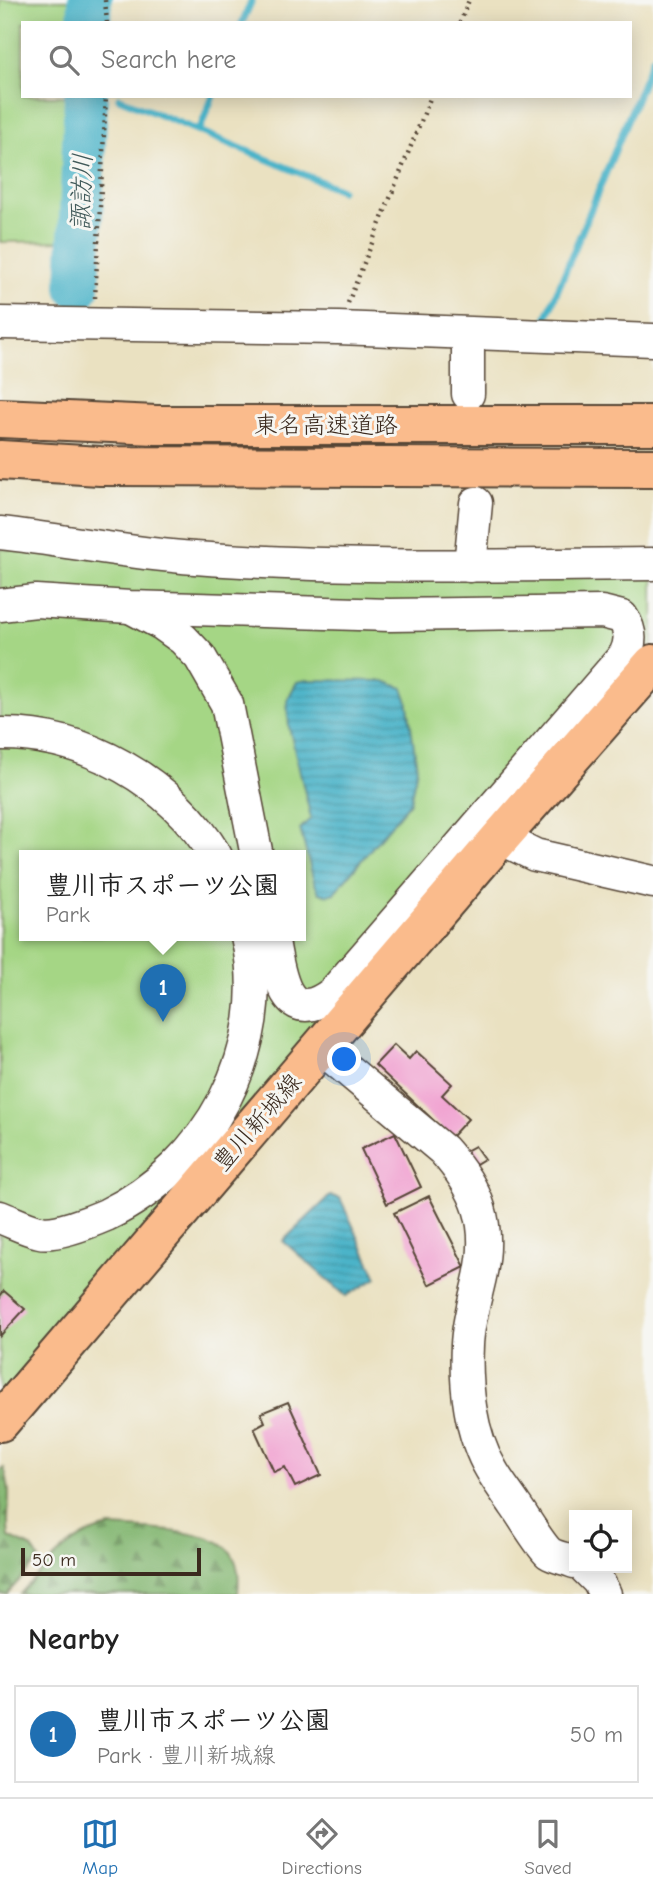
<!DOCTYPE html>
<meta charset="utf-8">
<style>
:root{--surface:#fff;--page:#f6f6f6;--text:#222;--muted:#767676;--line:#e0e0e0;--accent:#1f6fb2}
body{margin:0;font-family:"Comic Neue","Klee One",sans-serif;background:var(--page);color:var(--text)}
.controls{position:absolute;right:21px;bottom:21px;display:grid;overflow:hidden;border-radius:0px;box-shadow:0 4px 18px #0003}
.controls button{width:63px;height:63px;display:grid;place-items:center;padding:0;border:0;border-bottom:2px solid var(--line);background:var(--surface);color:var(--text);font:35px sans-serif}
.scale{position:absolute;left:21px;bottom:18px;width:180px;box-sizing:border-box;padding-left:7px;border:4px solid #3b2a1e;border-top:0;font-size:19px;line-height:24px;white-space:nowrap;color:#3b2a1e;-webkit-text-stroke:5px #f6f6f2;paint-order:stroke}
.you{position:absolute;left:345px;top:1060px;width:24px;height:24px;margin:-18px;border:5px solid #fff;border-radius:50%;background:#1a73e8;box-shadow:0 0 0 10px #1a73e833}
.badge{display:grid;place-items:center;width:46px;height:46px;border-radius:50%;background:var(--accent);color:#fff;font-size:23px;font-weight:700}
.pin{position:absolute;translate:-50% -58px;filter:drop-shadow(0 2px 4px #0008)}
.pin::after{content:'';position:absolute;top:37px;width:24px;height:21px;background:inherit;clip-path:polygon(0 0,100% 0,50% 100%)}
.popup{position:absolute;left:19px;top:850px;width:287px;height:91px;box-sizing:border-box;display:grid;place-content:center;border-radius:0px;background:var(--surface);filter:drop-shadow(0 2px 5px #0005);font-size:23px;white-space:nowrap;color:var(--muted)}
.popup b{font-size:26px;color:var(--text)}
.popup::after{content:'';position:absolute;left:50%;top:100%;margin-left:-14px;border:14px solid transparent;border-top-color:var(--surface)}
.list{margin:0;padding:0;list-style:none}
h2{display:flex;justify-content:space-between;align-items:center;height:91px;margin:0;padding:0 28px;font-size:30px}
h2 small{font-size:23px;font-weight:400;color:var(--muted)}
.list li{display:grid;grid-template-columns:46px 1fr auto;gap:21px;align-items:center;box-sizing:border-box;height:98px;margin:0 14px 14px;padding:0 14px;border:2px solid var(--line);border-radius:0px}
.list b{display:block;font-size:26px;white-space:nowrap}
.list p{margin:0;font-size:23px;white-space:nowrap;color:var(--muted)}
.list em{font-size:23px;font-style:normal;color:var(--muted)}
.icon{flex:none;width:38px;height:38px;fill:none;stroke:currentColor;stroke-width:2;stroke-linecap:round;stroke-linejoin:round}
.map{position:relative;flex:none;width:653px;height:1594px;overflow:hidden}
.search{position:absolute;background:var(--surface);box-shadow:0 4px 18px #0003;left:21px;right:21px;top:21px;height:77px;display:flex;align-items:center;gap:18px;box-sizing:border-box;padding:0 24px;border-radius:0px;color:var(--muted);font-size:26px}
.sheet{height:203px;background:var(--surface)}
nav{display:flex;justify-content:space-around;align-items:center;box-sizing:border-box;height:98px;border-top:2px solid var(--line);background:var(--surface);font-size:19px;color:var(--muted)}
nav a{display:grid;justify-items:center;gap:4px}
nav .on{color:var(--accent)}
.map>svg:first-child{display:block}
.green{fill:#a5d685;stroke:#708052;stroke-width:2;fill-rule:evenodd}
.forest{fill:url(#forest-firs);stroke:#607048;stroke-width:2}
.water{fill:url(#water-rules);stroke:#436f74;stroke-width:2}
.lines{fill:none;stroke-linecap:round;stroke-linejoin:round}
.stream{stroke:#4bb4c9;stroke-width:7}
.river{stroke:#4bb4c9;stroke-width:44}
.building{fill:#f1a4d2}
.minor-casing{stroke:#554536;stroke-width:35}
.major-casing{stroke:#554536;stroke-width:42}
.highway-casing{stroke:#554536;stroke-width:42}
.path{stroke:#554536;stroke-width:4.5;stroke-dasharray:2 5;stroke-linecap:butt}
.minor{stroke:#fff;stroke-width:32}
.major{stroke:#fabb8c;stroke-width:38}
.highway{stroke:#fabb8c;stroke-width:38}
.labels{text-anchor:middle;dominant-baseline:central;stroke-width:6;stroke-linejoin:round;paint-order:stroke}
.street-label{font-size:24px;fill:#3b2a1e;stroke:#f6f6f2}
.water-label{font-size:26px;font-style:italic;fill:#415a5a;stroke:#f6f6f2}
</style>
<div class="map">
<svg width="653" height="1594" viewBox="0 0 653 1594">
<defs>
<pattern id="forest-firs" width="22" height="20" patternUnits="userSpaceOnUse" patternTransform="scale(1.75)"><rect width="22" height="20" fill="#84b772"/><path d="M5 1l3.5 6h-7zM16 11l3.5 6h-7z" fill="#6d955d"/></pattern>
<pattern id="water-rules" width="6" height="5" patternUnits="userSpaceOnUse" patternTransform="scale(1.75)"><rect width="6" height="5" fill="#4bb4c9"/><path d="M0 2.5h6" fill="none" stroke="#4093a3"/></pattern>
</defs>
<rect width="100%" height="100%" fill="#f6f6f2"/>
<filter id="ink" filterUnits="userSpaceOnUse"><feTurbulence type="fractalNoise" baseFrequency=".0143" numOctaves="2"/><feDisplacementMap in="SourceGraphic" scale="14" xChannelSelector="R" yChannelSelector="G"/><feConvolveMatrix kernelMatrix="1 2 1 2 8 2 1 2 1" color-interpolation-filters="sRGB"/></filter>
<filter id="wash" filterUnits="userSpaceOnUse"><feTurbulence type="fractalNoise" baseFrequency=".00686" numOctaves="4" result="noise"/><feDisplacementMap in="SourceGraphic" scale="28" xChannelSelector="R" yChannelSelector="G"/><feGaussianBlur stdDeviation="1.57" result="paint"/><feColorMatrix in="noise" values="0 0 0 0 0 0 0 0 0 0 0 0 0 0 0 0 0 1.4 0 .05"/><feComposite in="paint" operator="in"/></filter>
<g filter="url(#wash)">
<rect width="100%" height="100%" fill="#eae1c1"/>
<g class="green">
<polygon points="0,0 81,0 80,23 23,23 23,96 77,96 72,241 0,242"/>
<path d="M0,549l653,28v68l-653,755zM25,856h276v80h-276z"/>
</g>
<g class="forest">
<path d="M4,1468c10,26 1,44 5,69l23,11 7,11 -32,35h-7v-124z"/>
<path d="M110,1527c20,1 40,2 60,4 44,5 74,10 68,63h-218c26,-28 51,-60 90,-67z"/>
</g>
<g class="water">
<polygon points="307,680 384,681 403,688 407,699 417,768 410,802 334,893 327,895 319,893 314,882 300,829 311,818 289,727 287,700 297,682"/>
<polygon points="330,1196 340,1198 377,1278 346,1296 283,1241"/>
</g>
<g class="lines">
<g class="stream">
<polyline points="242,23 252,0"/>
<polyline points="119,98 341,190"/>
<polyline points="199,131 213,96"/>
<polyline points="545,321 653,58"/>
</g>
<g class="river">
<polyline points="89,23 90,0"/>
<polyline points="78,287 86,96"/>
</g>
</g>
<g id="blocks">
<g class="building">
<polygon points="394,1045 409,1059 416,1051 452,1084 442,1095 468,1119 451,1137 375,1065"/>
<polygon points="395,1133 421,1187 387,1204 361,1149"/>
<polygon points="475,1146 484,1159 474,1165 466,1151"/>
<polygon points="429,1196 465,1267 429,1285 394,1213"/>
<polygon points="4,1291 25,1309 0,1336 0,1296"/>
<polygon points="288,1402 321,1475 295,1487 285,1467 274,1472 254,1428 265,1422 261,1413"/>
</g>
</g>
</g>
<g filter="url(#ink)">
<use href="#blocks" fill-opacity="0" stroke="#554536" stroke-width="2"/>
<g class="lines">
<g class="minor-casing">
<g id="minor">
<polyline points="0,323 338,328 653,340"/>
<polyline points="468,394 468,334"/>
<path d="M0,533c65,7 130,21 195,25 152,11 306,7 458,6"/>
<polyline points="470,566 476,503"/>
<path d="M0,605l36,-4 94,6 260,8 212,-3 20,5c9,13 10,24 3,38l-292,338c-50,38 -54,-23 -61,-57"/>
<polyline points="134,609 162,624 183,639 200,657 227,704 257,856"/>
<path d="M0,734c86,-1 171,48 216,122"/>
<polyline points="500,838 535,855 653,882"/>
<path d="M320,1047l123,103c35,39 49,74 37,127 -5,23 -12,44 -13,68 -2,40 3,89 24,124 7,13 16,24 24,36 8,11 25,40 34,48 6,4 18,6 25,9"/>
<path d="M0,1217c13,5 26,12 40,15 14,4 52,-11 66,-17 102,-49 167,-166 141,-279"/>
<polyline points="585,1568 598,1581 605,1594"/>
</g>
</g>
<g class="major-casing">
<polyline id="major" points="0,1422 500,838 653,664"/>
</g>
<g class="highway-casing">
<g id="highway">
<polyline points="0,418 156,425 653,425"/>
<polyline points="0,460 100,466 653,468"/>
</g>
</g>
<g class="path">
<polyline points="105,0 107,23"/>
<polyline points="460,23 469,0"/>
<polyline points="95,298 106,96"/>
<polyline points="348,303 431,96"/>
</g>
<use href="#minor" class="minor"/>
<use href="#major" class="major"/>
<use href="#highway" class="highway"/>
</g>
</g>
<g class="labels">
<g class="street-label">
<text x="326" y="425">東名高速道路</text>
<text transform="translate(257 1122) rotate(-49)">豊川新城線</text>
</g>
<g class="water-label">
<text transform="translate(82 192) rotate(-88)">諏訪川</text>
</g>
</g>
</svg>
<div class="controls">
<button><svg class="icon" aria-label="locate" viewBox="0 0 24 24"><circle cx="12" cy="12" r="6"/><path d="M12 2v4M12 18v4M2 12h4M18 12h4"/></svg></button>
</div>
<div class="scale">50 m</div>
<div class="you"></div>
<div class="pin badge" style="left:163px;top:1022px">1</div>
<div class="popup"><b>豊川市スポーツ公園</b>Park</div>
<div class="search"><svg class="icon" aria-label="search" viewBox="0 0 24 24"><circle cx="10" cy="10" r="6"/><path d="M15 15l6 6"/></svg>Search here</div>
</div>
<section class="sheet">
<h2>Nearby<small></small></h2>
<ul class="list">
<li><span class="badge">1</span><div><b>豊川市スポーツ公園</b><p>Park · 豊川新城線</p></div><em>50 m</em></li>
</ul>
</section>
<nav>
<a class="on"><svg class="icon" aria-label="map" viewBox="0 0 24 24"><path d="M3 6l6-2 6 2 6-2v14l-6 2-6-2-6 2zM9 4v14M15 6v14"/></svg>Map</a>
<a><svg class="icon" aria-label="directions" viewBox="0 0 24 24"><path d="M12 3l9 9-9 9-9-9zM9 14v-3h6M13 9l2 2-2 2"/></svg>Directions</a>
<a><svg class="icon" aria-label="saved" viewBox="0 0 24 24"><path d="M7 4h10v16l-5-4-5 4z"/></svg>Saved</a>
</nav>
